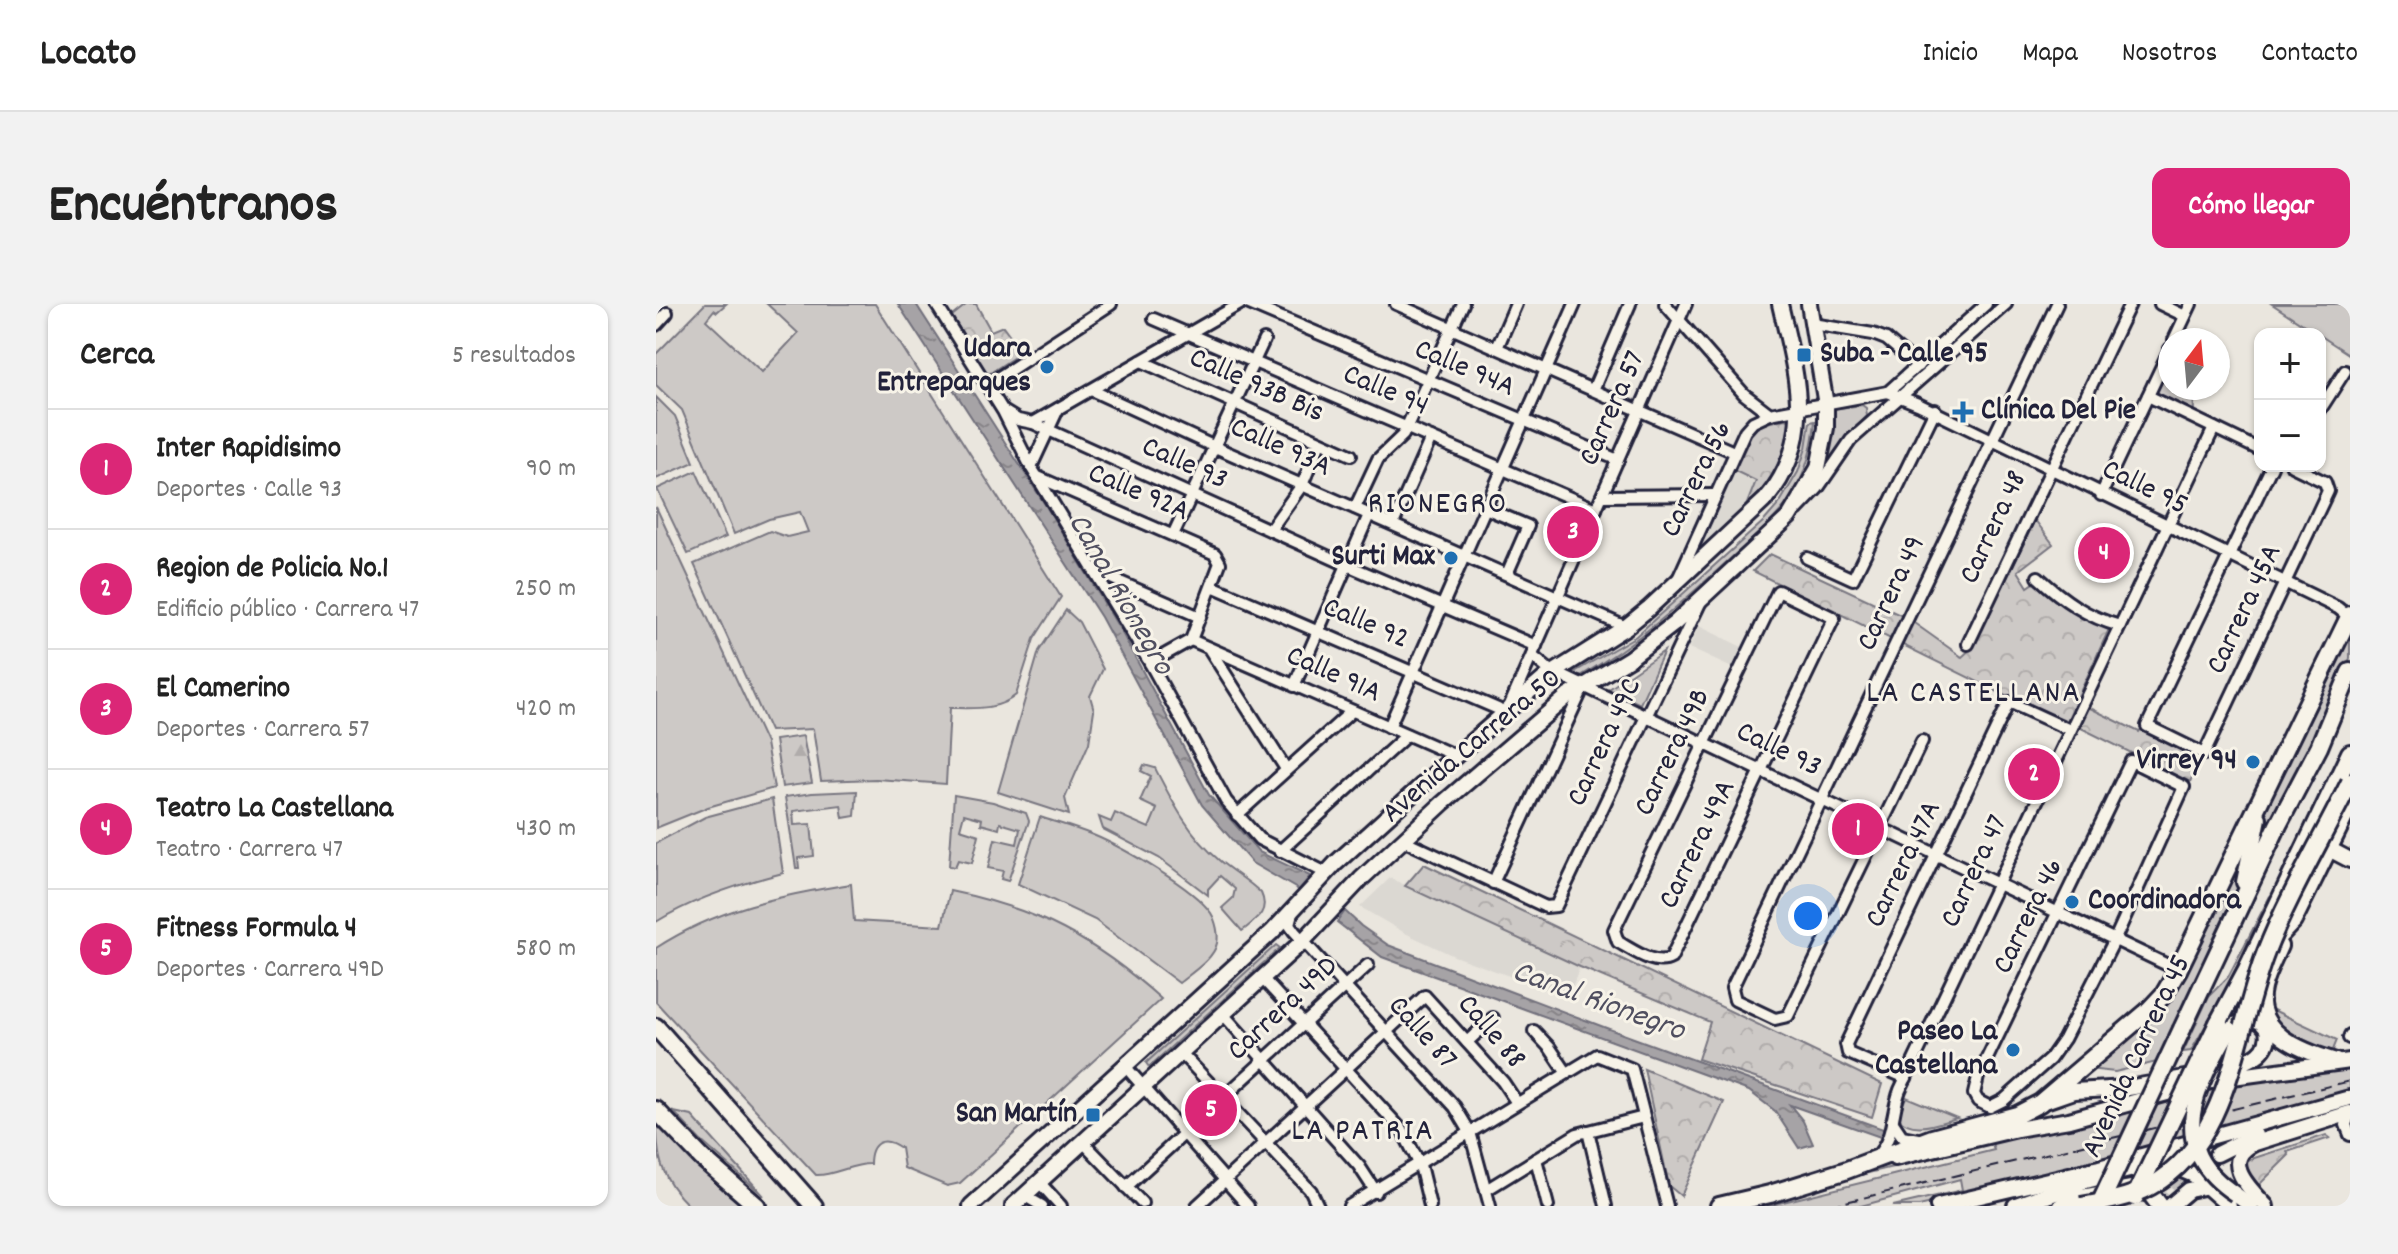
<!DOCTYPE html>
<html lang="es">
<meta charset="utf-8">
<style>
:root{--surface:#fff;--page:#f2f2f2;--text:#222;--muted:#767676;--line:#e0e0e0;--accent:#db2777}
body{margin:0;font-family:Dekko,sans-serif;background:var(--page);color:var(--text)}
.controls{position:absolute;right:24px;top:24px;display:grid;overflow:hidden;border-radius:16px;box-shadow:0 2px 6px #0004}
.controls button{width:72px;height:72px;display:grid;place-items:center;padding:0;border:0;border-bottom:2px solid var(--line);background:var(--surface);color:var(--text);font:40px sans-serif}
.compass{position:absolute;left:1502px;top:24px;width:72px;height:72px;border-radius:50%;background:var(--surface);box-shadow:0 2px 6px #0004;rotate:16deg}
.you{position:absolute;left:1152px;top:612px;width:28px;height:28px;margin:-20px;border:6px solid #fff;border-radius:50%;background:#1a73e8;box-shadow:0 0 0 12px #1a73e833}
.badge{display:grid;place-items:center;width:52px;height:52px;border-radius:50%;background:var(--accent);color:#fff;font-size:26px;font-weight:700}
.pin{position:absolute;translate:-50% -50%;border:4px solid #fff;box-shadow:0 2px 8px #0006}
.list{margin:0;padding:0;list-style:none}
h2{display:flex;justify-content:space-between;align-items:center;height:104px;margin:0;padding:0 32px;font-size:34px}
h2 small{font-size:26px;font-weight:400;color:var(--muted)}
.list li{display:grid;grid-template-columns:52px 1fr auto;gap:24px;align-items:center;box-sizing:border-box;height:120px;padding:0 32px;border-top:2px solid var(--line)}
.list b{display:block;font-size:30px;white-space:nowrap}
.list p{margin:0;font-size:26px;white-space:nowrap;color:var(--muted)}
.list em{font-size:26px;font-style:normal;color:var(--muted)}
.map{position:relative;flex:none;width:1694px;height:902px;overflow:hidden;border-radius:16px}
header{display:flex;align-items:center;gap:48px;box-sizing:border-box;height:112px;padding:0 40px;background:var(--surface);border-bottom:2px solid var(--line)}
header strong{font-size:38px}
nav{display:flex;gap:44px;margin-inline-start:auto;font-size:28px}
.intro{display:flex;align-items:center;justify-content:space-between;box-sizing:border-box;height:192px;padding:0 48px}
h1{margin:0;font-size:56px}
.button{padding:20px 36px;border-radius:16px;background:var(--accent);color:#fff;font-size:28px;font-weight:700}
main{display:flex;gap:48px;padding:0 48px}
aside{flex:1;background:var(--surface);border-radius:16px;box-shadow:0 2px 6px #0004}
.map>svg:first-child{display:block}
.built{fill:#dbd8d2}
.grass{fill:#cdc9c6;stroke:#787680;stroke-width:2}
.forest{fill:url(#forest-firs);stroke:#787680;stroke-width:2}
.park{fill:url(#park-crowns);stroke:#787680;stroke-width:2}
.water{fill:url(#water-ripples);stroke:#716f7b;stroke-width:2}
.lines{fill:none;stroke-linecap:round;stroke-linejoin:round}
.major-tunnel{stroke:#c2bfbd;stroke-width:14;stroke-dasharray:14 7;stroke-linecap:butt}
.minor-casing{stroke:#22223b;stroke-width:16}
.major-casing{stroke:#22223b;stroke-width:20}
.highway-casing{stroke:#22223b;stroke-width:22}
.minor{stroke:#f7f3e8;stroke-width:10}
.major{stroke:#f7f3e8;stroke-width:14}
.highway{stroke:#f7f3e8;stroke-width:16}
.rail{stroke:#22223b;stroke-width:2;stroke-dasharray:12 6;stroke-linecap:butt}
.major-bridge-casing{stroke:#22223b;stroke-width:20;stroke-linecap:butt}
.highway-bridge-casing{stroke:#22223b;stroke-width:22;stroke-linecap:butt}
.major-bridge{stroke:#f7f3e8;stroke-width:14}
.highway-bridge{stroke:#f7f3e8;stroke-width:16}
.poi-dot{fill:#1f6fb2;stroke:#f7f3e8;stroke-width:3}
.labels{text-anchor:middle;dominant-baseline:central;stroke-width:6;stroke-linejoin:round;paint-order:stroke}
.poi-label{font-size:30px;font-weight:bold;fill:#22223b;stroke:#f7f3e8;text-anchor:end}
.street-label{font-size:30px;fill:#22223b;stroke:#f7f3e8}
.neighbourhood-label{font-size:32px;letter-spacing:2px;fill:#22223b;stroke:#f7f3e8}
.water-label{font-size:32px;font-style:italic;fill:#504f60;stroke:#f7f3e8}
</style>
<header>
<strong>Locato</strong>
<nav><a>Inicio</a><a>Mapa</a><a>Nosotros</a><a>Contacto</a></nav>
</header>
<div class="intro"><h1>Encuéntranos</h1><a class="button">Cómo llegar</a></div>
<main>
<aside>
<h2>Cerca<small>5 resultados</small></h2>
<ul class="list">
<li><span class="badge">1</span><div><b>Inter Rapidisimo</b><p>Deportes · Calle 93</p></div><em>90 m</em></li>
<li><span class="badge">2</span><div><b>Region de Policia No.1</b><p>Edificio público · Carrera 47</p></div><em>250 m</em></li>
<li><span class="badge">3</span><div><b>El Camerino</b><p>Deportes · Carrera 57</p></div><em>420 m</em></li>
<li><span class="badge">4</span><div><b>Teatro La Castellana</b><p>Teatro · Carrera 47</p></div><em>430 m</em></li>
<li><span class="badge">5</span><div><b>Fitness Formula 4</b><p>Deportes · Carrera 49D</p></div><em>580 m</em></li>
</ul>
</aside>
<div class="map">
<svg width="1694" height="902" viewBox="0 0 1694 902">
<defs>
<pattern id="forest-firs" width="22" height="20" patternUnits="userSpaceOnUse" patternTransform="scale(2)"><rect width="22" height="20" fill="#cdc9c6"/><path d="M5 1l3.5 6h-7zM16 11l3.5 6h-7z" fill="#b0acab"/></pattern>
<pattern id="park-crowns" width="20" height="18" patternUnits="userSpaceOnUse" patternTransform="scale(2)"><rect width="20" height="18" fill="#cdc9c6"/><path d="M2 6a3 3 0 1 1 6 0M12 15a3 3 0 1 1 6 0" fill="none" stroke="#b0acab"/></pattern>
<pattern id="water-ripples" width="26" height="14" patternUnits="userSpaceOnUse" patternTransform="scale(2)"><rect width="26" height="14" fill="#a6a3a6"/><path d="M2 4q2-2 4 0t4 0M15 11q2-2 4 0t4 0" fill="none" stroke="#878488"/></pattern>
</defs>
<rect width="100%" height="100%" fill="#eae6de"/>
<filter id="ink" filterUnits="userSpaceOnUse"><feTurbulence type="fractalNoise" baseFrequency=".0125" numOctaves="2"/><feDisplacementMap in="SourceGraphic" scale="16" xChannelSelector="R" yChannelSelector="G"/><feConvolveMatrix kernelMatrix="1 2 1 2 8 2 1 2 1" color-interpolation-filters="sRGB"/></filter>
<g filter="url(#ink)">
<g class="built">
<polygon points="1075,165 1101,176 1088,207 1039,249"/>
<polygon points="1043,322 1086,343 1076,364 1033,344"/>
<polygon points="734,574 924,663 912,693 798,652 749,629 704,603"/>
</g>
<g class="grass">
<path d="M49,0h21l-9,8 -3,-2 -8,10 56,52 36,-39 -31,-29h108l186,293 -27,42 -18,56c-18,16 -44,13 -66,13l-4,76 -70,-5 -55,2 -8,-52 -43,2 -76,-167 76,-33 17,6 21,-5 -8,-20 -31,7 -35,15 -52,-124 -26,-25v-31z"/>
<polygon points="1616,0 1694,0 1694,51"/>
<polygon points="0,93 19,112 38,158 0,175"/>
<polygon points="1206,101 1210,104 1211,112 1179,147 1158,180 1175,105"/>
<path d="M1159,117c-2,24 -8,48 -20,70 -15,26 -41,46 -63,66 -51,47 -93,85 -153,120l-6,-4 63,-37 129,-116 14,-16 19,-32 8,-24 4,-26z"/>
<polygon points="40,167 70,233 32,250 1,185"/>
<polygon points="0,203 110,439 118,484 52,503 0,524"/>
<polygon points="410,306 423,318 447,365 434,392 438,406 433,439 409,494 413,511 342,488 383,347"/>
<polygon points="1694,325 1694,354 1662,434 1595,568 1612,496"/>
<polygon points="1008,347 984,400 953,385"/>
<path d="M488,461l11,3c18,35 34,67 65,93 13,11 29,20 41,32 9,19 -5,27 -19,38l-20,-23 11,-10 2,-9 -15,-13 -12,13v6l-49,-37 -56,-29 -4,-12 12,5 4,-9 34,15 8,-19 -17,-8 11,-25 -10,-5z"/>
<polygon points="201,487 199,512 187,514 185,501 137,507 138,521 155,520 158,552 142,554 143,564 140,564 129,493 156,489"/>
<polygon points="298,491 337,498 370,509 373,517 352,577 345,575 347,567 332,564 339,535 361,540 364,525 344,519 343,525 325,520 326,515 308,510 304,525 323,531 316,559 302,556 299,563 293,562"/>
<path d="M116,495l11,74c-44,11 -88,25 -127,49v-79l49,-26z"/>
<path d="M384,513c18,6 36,11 53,18 29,12 101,53 118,78 5,8 8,22 6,30 -3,16 -26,30 -38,40l-84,-63 -77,-36z"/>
<polygon points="1597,521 1585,576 1557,635 1528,711 1501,758 1459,768 1432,765 1486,720"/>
<path d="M195,580l3,37 88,5 8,-35c88,18 144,48 211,108l-201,184 -13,3 -43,-18 -3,-20c-18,-13 -31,-6 -31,16 -19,0 -37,12 -54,11l-160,-173v-54c60,-39 125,-53 195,-64z"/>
<polygon points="1614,592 1568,690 1535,747 1527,748 1553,692 1572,673"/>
<polygon points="620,641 624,644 493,763 490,759"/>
<path d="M1615,705l66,31 -4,10c-28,1 -49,-16 -63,-39z"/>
<polygon points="1694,763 1694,788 1444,860 1263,902 1237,902 1306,886 1304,875 1205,902 1111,902 1338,846 1336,839 1179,877 1219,864 1563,780"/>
<path d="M1250,793l51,21c-19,5 -45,17 -59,-1z"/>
<polygon points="18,808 36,812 108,892 44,836"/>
<path d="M1,815l91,87h-59c-27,-26 -33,-48 -32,-87z"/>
</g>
<polygon class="forest" points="147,432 156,479 126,483 119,436"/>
<g class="park">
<polygon points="311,0 320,0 335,27 347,22 366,48 331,71 296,12"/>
<polygon points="1511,61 1514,62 1514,84 1537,84 1538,108 1497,89"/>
<path d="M1129,115l5,1 2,5c-10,38 -22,57 -48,86l12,-30 -25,-12c18,-36 13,-43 54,-50z"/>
<polygon points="1379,216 1397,240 1362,267 1372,283 1381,277 1455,321 1409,421 1097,267 1114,250 1251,314 1306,353 1317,343"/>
<polygon points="1432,403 1483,428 1485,425 1545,454 1534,478 1423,423"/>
<polygon points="768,560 1226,780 1216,813 1042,755 1054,718 924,663 749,582"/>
<polygon points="988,765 1068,798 1025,892 1013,882"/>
<polygon points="1670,831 1674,834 1631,848 1633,851 1600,884 1590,868 1589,857"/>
</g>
<g class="water">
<polygon points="242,0 260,0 390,202 465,327 553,491 603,548 654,572 643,586 596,559 546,501 445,313"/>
<polygon points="689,607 705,622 732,641 953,725 1230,826 1227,834 1134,801 1147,817 1157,840 1143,844 1119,807 1093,787 726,653 681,618"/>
</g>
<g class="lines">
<polyline class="major-tunnel" points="1505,902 1525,878 1544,863"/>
<g class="minor-casing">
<g id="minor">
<polyline points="280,0 347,107 375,163 494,359 570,497 603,535 670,569"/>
<polyline points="593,0 962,156"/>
<polyline points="740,0 1078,148"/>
<polyline points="1009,0 1088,90 1114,110"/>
<polyline points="1504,0 1529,12"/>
<polyline points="498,15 940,205"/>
<polyline points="1156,20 1217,30 1230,35 1262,62"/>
<polyline points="0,21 11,9"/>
<polyline points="1518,36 1535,0"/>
<polyline points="841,44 860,0"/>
<polyline points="485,57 695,151"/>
<polyline points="331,81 455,0"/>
<polyline points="435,86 559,143 970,323"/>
<polyline points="937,86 974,0"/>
<polyline points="1232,88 1262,100 1682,304 1693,313"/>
<polyline points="1492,92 1604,146"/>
<polyline points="1664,106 1689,67"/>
<polyline points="349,108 362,116 377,119 691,261 880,342"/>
<polyline points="377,119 584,0"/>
<polyline points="1616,162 1491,422 1548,450 1672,187 1669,178 1636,162"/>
<polyline points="375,163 402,105"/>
<polyline points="382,173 559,250 564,259 535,336 494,359"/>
<polyline points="1445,191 1514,45"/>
<polyline points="946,192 1058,191"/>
<polyline points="699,204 722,155 747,131 807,0"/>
<polyline points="829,204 872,222 851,270"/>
<polyline points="1141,206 1162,184 1195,136 1350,0"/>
<polyline points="737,220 775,134"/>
<polyline points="614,226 646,181 664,138"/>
<polyline points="517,231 608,36"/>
<polyline points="1151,254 1197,275 1279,106"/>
<polyline points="439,267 544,313"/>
<path d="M1382,273c25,23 49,40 82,49"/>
<polyline points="1022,275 1089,127 1097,118 1114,110 1232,88 1330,0"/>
<polyline points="556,282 842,405"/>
<path d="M1122,287l56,27 -163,340c-16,9 -38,-8 -53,-16l-4,-12z"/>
<polyline points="535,336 800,452"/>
<polyline points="1312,340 1474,0"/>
<polyline points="554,346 630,465"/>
<polyline points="876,352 892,365 1522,666"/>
<polyline points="638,382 713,211"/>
<polyline points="854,401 1030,0"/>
<polyline points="733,423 919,0"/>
<polyline points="1266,437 1132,712 1119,715 1079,696 1076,684 1401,0"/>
<polygon points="1475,457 1528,483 1459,635 1408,735 1394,755 1348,796 1334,803 1322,797 1318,790 1322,773"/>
<polyline points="581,511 696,407"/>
<polyline points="747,536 890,603 900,602 1044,299"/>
<polyline points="624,547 751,431"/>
<polyline points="837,579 928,382"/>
<polyline points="636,609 633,620 638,627 799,803 814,828 834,902"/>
<polyline points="606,674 746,826 764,861 774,902"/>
<polyline points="567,710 703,862 720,888"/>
<polyline points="878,727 894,744 910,768"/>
<polyline points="1693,734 1694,731"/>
<polyline points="811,738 837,714"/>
<polyline points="525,749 655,887 662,902"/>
<polyline points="469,762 592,902"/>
<polyline points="1250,774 1192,749 1190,740 1353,398 1414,426"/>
<polyline points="1694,809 1690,821 1694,831"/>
<polyline points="1236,817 1246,832 1262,835"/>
<polyline points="932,827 950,902"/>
<polyline points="428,839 486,899"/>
<path d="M1220,853c19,-19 15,-44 24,-67l314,-662"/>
<polyline points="880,855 892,902"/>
<polyline points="384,879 405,902"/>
<polyline points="470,883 712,661"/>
<polyline points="830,886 921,830 988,813"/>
<polyline points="369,892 386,902"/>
<polyline points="541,902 769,692 847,778 861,799"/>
<polyline points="693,902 941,751 976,765 1011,902"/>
</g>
</g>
<g class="major-casing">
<g id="major">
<polyline points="1673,545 1694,556"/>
<path d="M1624,642c-6,14 -14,28 -17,42 -10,45 39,63 73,73"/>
<path d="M1568,766c19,-8 49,-14 43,-41l-6,-7 -10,-4 -14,6"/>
<polyline points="1392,796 1418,787 1472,784 1540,772"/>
<polyline points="1561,850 1599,831"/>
<polyline points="1239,854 1361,825 1413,816 1562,775 1694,757"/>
<polyline points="1514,861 1538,871 1573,902"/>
<polyline points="1414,881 1501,859 1536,847"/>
<polyline points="1579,890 1595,902"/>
<path d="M315,902l301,-274 64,-69 94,-85 115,-100 81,-51 22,-18 118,-110c51,-61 30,-125 14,-195"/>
<polyline points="357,902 647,637 705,575 787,499 912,392 974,354 1019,319 1133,213 1162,164 1170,124 1170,101 1153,0"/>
<polyline points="1282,902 1443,864 1694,794"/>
<polyline points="1514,902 1533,886 1552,882"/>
<path d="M1610,902c-17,-18 -47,-46 -11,-63l95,-30"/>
</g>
</g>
<g class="highway-casing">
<g id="highway">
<polyline points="1589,578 1602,514"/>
<polyline points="1609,647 1637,617 1694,501"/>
<polyline points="1562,719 1591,665 1694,449"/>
<polyline points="0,723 158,902"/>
<polyline points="1526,725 1622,521 1663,443 1694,368"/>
<polyline points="0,806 46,854 101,902"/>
<polyline points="1063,902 1114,890 1188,867 1276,834 1361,811 1384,799 1492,707 1508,690 1522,666 1694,311"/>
<polyline points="1360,902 1422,880"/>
<polyline points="1406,902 1414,896 1480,884 1495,890 1504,902"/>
</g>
</g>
<use href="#minor" class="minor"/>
<use href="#major" class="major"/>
<use href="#highway" class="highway"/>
<polyline class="rail" points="1173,902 1694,777"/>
<g class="major-bridge-casing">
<path id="major-bridge" d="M1574,725c-34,59 -67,117 5,165"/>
</g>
<g class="highway-bridge-casing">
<g id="highway-bridge">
<polyline points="1479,893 1562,719"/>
<path d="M1425,902c24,-4 49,-8 70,-20 80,-44 85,-158 115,-234 22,-56 57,-115 84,-170"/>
<polyline points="1443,902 1526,725"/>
</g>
</g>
<use href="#major-bridge" class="major-bridge"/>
<use href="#highway-bridge" class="highway-bridge"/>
</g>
</g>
<g class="poi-dot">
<rect x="1140" y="43" width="16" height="16" rx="4"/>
<circle cx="391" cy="63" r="8"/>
<path d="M1303 96h8v8h8v8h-8v8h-8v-8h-8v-8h8z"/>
<circle cx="795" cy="254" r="8"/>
<circle cx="1597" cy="458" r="8"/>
<circle cx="1416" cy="598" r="8"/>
<circle cx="1357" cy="746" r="8"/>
<rect x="429" y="803" width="16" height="16" rx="4"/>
</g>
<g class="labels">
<g class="poi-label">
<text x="375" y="46">Udara<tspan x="375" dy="34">Entreparques</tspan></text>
<text x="1164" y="51" text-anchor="start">Suba - Calle 95</text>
<text x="1325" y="108" text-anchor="start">Clínica Del Pie</text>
<text x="779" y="254">Surti Max</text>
<text x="1581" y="458">Virrey 94</text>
<text x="1432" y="598" text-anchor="start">Coordinadora</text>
<text x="1341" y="729">Paseo La<tspan x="1341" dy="34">Castellana</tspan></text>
<text x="421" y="811">San Martín</text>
</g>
<g class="street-label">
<text transform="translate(808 66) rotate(23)">Calle 94A</text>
<text transform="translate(600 83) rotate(24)">Calle 93B Bis</text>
<text transform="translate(729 88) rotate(23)">Calle 94</text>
<text transform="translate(958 105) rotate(-66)">Carrera 57</text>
<text transform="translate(624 145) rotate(24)">Calle 93A</text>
<text transform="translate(528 161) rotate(24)">Calle 93</text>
<text transform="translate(1042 176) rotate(-64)">Carrera 56</text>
<text transform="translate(1488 185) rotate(26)">Calle 95</text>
<text transform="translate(482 190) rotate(23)">Calle 92A</text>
<text transform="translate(1339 224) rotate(-65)">Carrera 48</text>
<text transform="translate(1237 290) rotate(-65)">Carrera 49</text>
<text transform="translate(1590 306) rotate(-65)">Carrera 45A</text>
<text transform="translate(709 321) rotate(23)">Calle 92</text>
<text transform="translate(677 372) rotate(24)">Calle 91A</text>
<text transform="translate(950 439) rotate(-65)">Carrera 49C</text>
<text transform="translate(817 443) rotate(-40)">Avenida Carrera 50</text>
<text transform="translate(1122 447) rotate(26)">Calle 93</text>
<text transform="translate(1018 449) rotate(-64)">Carrera 49B</text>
<text transform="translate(1043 541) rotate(-64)">Carrera 49A</text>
<text transform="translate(1249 561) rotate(-64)">Carrera 47A</text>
<text transform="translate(1320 568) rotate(-65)">Carrera 47</text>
<text transform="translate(1374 613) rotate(-64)">Carrera 46</text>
<text transform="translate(628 706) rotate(-43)">Carrera 49D</text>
<text transform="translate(834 729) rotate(49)">Calle 88</text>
<text transform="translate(765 730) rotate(48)">Calle 87</text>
<text transform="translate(1482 753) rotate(-65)">Avenida Carrera 45</text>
</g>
<g class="neighbourhood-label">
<text x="782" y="202">RIONEGRO</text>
<text x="1318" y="391">LA CASTELLANA</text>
<text x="707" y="829">LA PATRIA</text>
</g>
<g class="water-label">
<text transform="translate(463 291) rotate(60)">Canal Rionegro</text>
<text transform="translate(942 699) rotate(20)">Canal Rionegro</text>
</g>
</g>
</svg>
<div class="controls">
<button>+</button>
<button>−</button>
</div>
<svg class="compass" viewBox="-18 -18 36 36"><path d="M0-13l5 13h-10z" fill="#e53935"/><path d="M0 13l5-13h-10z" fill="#767676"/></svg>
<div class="you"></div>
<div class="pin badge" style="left:1202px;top:525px">1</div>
<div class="pin badge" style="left:1378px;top:470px">2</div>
<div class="pin badge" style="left:917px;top:228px">3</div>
<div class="pin badge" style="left:1448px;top:249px">4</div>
<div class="pin badge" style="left:555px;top:806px">5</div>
</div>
</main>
